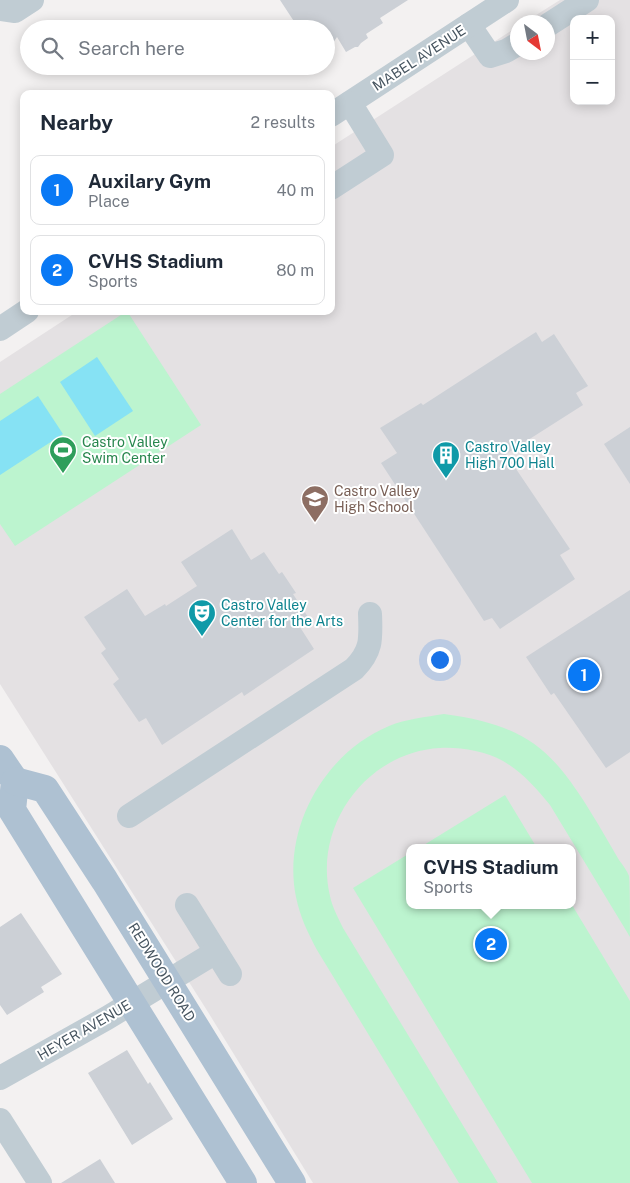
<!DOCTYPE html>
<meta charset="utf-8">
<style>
:root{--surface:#fff;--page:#f6f6f7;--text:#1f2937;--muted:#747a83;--line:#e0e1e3;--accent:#0979f5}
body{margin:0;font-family:"Public Sans",sans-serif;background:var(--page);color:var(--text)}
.controls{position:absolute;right:15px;top:15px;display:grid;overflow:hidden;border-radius:10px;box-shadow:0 2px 12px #0003}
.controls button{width:45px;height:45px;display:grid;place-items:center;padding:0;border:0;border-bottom:1px solid var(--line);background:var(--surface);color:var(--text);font:25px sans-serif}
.compass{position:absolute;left:510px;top:15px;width:45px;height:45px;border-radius:50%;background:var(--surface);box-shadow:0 2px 12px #0003;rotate:148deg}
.you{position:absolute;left:439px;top:659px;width:18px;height:18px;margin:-12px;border:4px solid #fff;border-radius:50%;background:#1a73e8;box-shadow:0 0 0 8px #1a73e833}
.badge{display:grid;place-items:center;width:32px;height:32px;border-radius:50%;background:var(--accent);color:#fff;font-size:16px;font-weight:700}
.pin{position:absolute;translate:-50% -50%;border:2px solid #fff;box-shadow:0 1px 5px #0006}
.popup{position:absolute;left:406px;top:844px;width:170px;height:65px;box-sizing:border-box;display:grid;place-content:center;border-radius:10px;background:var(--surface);filter:drop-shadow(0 1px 4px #0005);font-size:16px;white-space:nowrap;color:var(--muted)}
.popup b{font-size:19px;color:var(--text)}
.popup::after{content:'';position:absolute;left:50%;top:100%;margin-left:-10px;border:10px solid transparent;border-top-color:var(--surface)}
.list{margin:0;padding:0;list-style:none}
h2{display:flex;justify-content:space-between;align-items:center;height:65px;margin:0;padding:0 20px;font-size:21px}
h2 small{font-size:16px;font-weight:400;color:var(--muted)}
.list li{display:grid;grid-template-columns:32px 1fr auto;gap:15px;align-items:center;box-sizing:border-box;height:70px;margin:0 10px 10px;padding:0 10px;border:1px solid var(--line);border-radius:10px}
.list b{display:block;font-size:19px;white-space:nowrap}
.list p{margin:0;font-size:16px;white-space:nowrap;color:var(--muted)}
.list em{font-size:16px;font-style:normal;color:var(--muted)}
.icon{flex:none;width:28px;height:28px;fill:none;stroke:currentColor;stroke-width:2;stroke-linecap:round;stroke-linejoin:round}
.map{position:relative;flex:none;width:630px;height:1183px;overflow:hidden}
.search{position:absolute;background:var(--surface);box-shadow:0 2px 12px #0003;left:20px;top:20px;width:315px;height:55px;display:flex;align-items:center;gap:12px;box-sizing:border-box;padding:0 18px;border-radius:28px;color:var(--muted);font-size:19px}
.panel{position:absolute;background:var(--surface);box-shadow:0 2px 12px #0003;left:20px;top:90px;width:315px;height:225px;border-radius:10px}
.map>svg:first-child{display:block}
.education{fill:#e4e1e3;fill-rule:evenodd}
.green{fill:#bcf4cf}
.water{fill:#86e2f4}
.building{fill:#ccd0d6}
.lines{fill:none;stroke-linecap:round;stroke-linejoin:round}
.minor{stroke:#c0ccd3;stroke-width:24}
.major{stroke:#aec1d2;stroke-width:28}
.labels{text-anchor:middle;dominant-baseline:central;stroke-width:4;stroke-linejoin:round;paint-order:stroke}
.street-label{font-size:14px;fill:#475560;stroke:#fff}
.leisure-label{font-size:14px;fill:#27864d;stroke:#fff;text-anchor:start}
.culture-label{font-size:14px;fill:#0d838f;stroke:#fff;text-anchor:start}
.education-label{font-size:14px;fill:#785e54;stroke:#fff;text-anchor:start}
</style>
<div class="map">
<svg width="630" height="1183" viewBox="0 0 630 1183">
<rect width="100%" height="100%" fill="#f3f1f1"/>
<path class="education" d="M560,0h70v1183h-317l-105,-171 -208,-328v-322l78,-51h253v-164l186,-120 1,25h30v-30h-23zM574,19h37v82h-37zM410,848h162v57h-162z"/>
<g class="green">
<polygon points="127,311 201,425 15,546 0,524 0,394"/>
<path d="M444,714c87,12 110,37 154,110 7,12 14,24 21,36 4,5 8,11 10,16 1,9 1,49 1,61l-80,-132c-14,-17 -28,-33 -47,-44 -18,-10 -43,-14 -63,-13 -73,4 -127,77 -110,148 2,11 8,21 13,32l155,255h-39l-142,-233c-9,-17 -17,-33 -21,-53 -14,-68 28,-144 93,-171 17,-7 37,-9 55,-12z"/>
<polygon points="505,795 537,848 419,848"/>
<polygon points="410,853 410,905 572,905 630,1001 630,1183 532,1183 353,888"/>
</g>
<g class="water">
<polygon points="97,357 133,411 95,436 60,382"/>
<polygon points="38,396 63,434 0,475 0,421"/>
</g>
<g class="building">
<polygon points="280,0 408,0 380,18 383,23 366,34 368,38 361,43 358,47 355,47 346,52 337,37 326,53 326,29 299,29"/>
<polygon points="536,332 542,342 554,334 588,386 576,393 583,405 506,454 570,549 560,555 575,579 500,629 492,618 484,621 381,463 397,453 380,428 421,403 423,405"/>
<polygon points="630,427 630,484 604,444"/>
<polygon points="232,529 251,560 264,552 279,574 282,572 296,593 293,594 308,617 298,624 314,649 244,696 242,692 162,745 146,718 139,722 113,684 119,679 101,653 106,649 84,617 127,589 145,616 165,604 166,606 197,586 181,562"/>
<polygon points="630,590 630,752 606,768 554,693 551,695 526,657"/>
<polygon points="21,913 62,974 41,987 44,992 7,1015 0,1005 0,927"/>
<polygon points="127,1050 148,1084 150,1082 173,1119 132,1145 88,1073"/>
<polygon points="100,1159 115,1183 61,1183"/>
</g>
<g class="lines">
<g class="minor">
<polyline points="0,9 15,11 32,0"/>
<polyline points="469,25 490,56 506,51 518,44"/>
<polyline points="548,25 587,0"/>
<polyline points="331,115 507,0"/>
<polyline points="331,188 382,155 350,103"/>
<polyline points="0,329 27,311"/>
<path d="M129,816l225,-147c18,-18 17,-30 16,-55"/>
<polyline points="187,905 230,974"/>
<polyline points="0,1078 107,1018 216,952"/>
<polyline points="0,1120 40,1183"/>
</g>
<g class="major">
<polyline points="0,759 15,781 12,810 243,1183"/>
<polyline points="15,781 45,789 105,881 292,1183"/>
</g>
</g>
<defs>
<g id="stadium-pin" transform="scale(1.4375)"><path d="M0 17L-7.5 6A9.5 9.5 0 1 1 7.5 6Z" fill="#2e9e5b" stroke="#fff"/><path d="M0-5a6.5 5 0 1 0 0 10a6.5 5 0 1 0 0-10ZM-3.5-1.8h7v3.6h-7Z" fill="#fff"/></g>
<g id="building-pin" transform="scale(1.4375)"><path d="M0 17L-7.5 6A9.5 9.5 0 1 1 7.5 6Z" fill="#0f9aa8" stroke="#fff"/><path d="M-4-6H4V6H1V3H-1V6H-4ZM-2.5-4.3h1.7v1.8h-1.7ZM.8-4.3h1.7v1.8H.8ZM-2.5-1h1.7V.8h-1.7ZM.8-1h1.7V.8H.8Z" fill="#fff"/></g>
<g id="school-pin" transform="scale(1.4375)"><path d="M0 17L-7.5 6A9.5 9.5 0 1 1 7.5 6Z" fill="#8d6e63" stroke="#fff"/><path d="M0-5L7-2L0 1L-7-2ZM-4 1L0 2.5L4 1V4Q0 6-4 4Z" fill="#fff"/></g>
<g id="theatre-pin" transform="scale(1.4375)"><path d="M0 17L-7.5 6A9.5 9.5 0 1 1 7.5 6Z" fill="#0f9aa8" stroke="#fff"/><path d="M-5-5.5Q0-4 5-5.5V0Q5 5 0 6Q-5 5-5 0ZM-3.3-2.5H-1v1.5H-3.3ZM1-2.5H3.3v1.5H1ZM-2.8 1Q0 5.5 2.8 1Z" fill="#fff"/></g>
</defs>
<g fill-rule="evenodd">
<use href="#stadium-pin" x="63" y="450"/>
<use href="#building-pin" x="446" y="455"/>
<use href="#school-pin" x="315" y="499"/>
<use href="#theatre-pin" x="202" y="613"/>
</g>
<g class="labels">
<g class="street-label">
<text transform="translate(419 58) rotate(-33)">MABEL AVENUE</text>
<text transform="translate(162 972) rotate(58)">REDWOOD ROAD</text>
<text transform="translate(84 1030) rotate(-30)">HEYER AVENUE</text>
</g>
<g class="leisure-label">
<text x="82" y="442">Castro Valley<tspan x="82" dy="16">Swim Center</tspan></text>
</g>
<g class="culture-label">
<text x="465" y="447">Castro Valley<tspan x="465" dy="16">High 700 Hall</tspan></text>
<text x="221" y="605">Castro Valley<tspan x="221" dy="16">Center for the Arts</tspan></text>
</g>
<g class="education-label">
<text x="334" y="491">Castro Valley<tspan x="334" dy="16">High School</tspan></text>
</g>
</g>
</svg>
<div class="controls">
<button>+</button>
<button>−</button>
</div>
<svg class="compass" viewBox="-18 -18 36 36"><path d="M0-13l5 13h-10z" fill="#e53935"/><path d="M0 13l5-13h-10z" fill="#747a83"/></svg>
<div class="you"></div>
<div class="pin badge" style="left:584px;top:675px">1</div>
<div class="pin badge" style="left:491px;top:944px">2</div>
<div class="popup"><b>CVHS Stadium</b>Sports</div>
<div class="search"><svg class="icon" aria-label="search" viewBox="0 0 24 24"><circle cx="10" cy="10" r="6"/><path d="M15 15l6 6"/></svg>Search here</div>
<section class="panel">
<h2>Nearby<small>2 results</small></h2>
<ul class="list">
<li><span class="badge">1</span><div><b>Auxilary Gym</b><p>Place</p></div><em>40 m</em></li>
<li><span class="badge">2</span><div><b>CVHS Stadium</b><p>Sports</p></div><em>80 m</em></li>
</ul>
</section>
</div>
